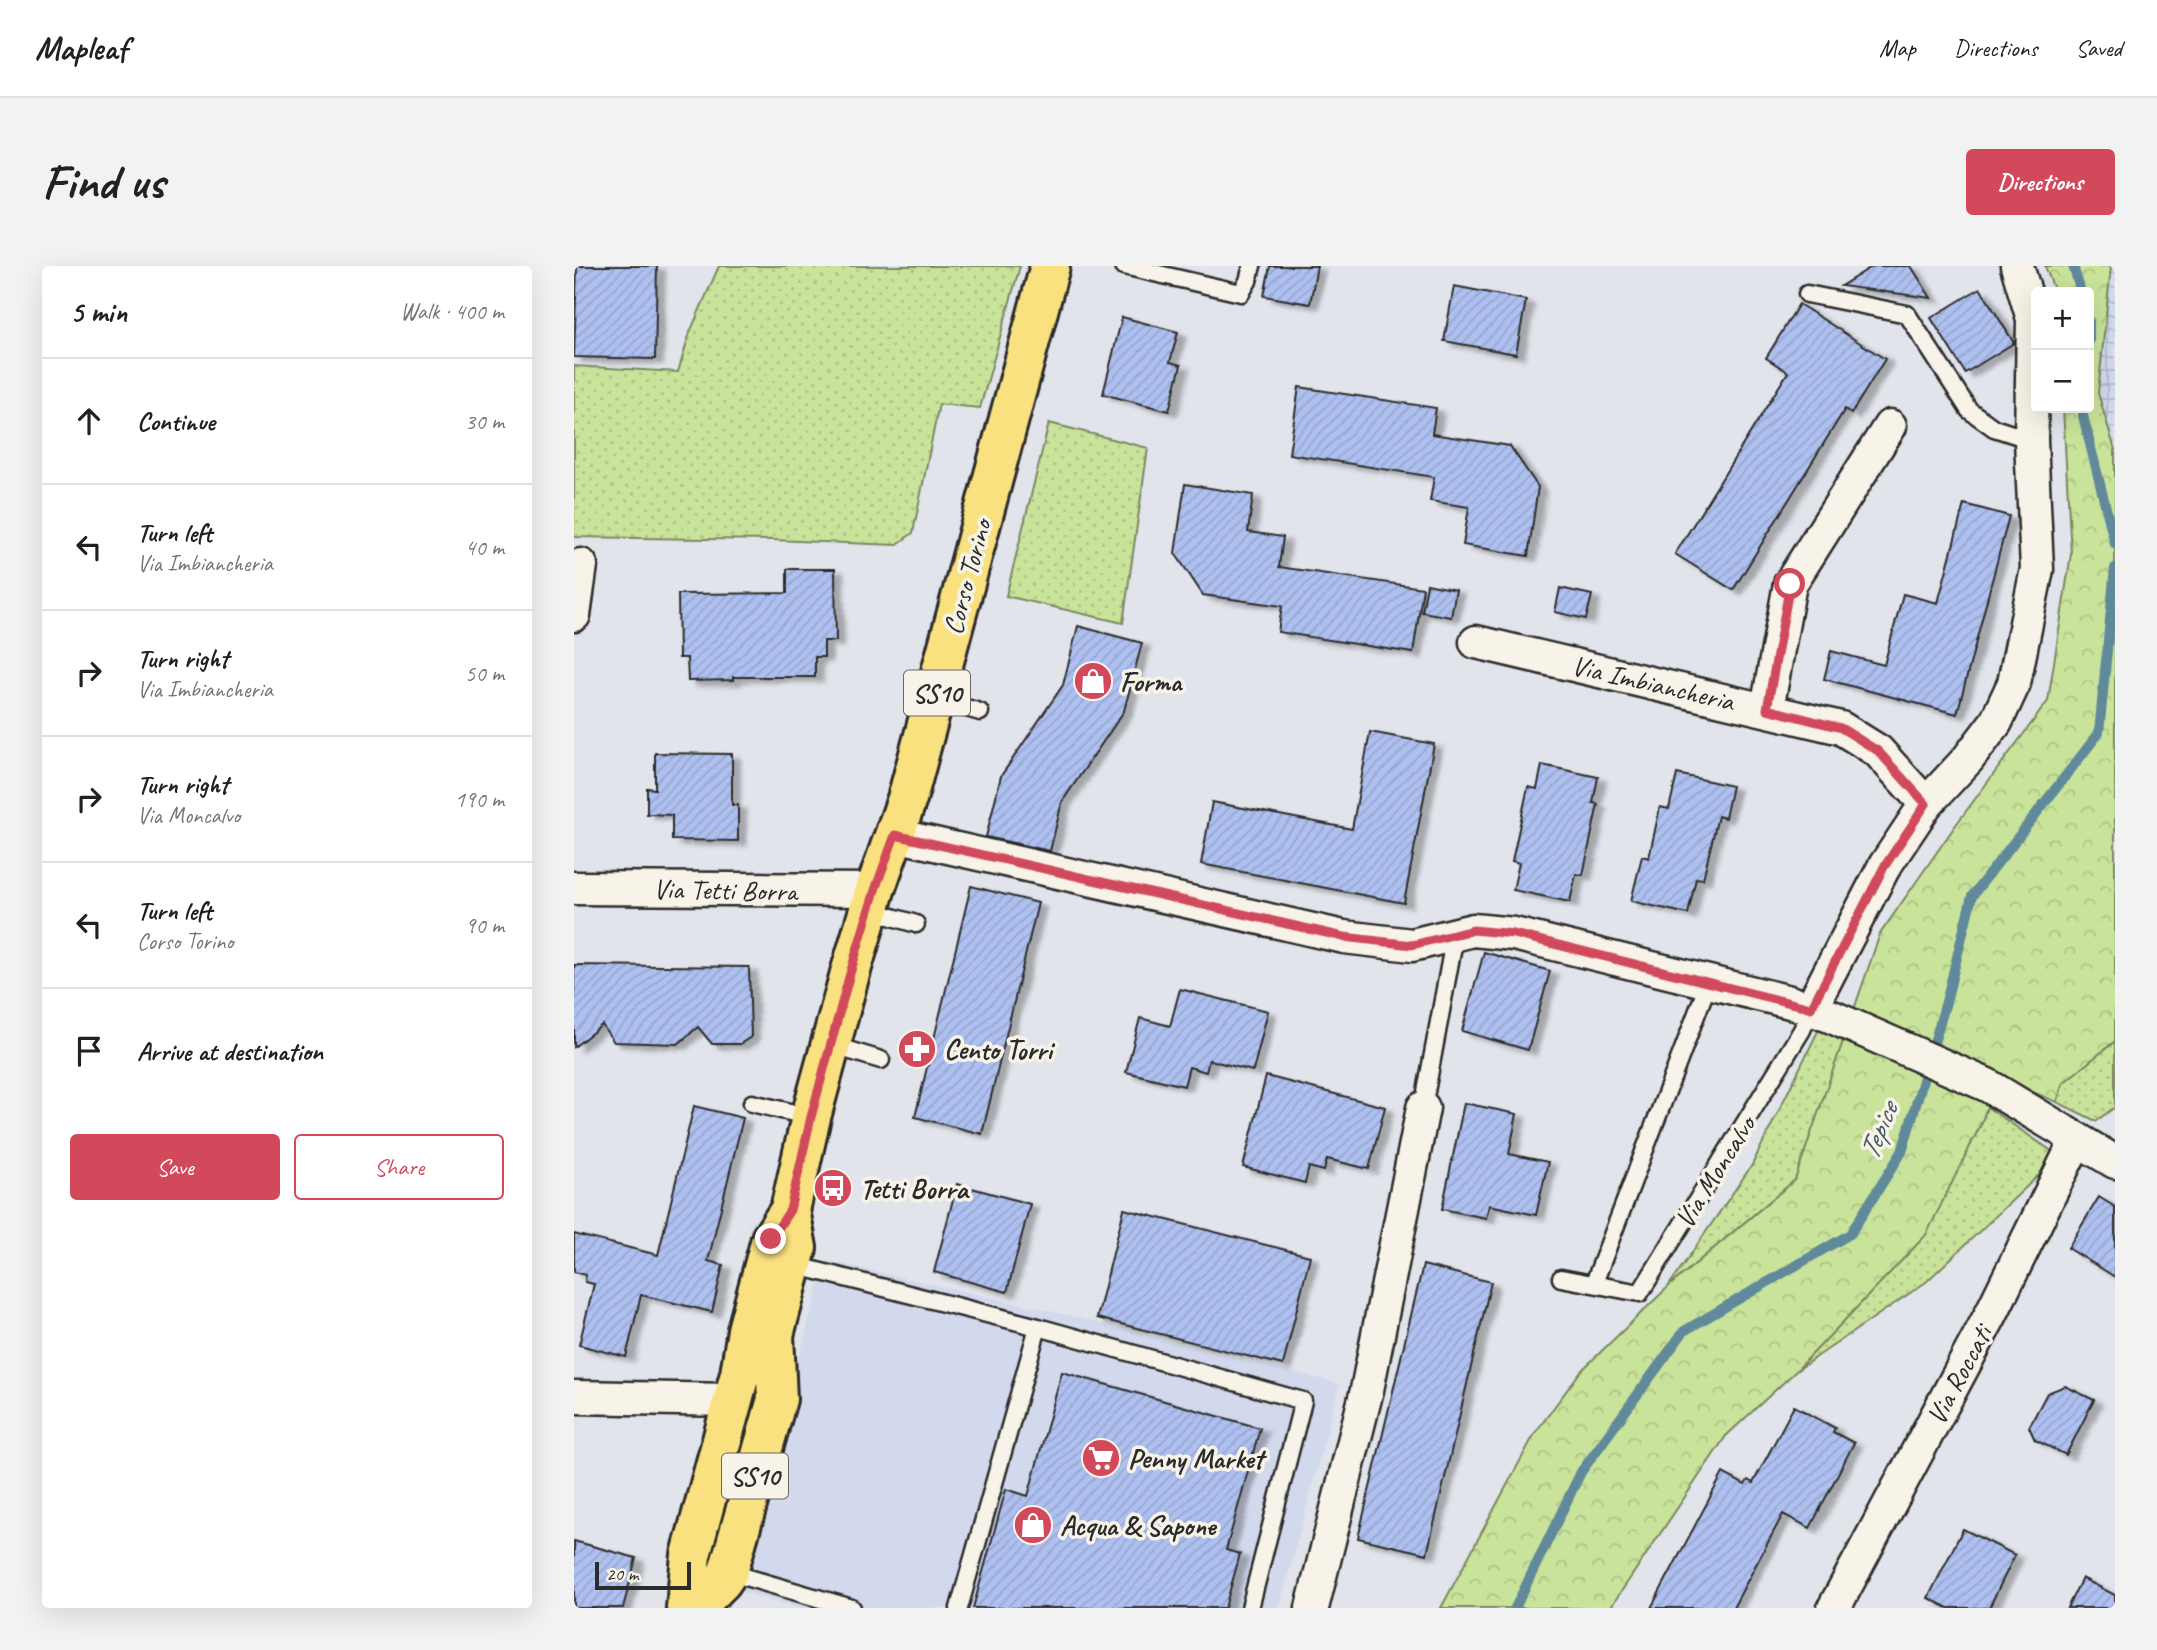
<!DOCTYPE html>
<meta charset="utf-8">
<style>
:root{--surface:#fff;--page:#f2f2f2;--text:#202124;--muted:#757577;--line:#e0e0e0;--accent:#d1495b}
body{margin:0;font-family:Caveat,sans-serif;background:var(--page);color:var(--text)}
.controls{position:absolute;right:21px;top:21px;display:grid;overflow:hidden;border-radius:7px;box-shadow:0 7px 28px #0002}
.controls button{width:63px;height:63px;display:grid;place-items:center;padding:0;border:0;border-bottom:2px solid var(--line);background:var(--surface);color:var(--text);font:35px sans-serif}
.scale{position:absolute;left:21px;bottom:18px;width:96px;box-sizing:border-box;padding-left:7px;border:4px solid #2b2b2b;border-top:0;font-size:19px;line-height:24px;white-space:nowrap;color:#2b2b2b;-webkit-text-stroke:5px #f7f3e8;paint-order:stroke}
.stop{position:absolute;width:21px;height:21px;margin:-16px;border:5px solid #d1495b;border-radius:50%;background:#fff}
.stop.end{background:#d1495b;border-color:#fff;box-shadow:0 2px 7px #0008}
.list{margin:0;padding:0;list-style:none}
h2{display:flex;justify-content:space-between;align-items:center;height:91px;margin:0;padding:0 28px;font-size:30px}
h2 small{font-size:23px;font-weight:400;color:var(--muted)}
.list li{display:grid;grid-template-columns:46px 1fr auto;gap:21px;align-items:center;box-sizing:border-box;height:126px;padding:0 28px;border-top:2px solid var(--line)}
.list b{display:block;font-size:26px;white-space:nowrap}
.list p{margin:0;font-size:23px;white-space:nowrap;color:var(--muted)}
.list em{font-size:23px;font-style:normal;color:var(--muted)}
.actions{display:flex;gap:14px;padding:21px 28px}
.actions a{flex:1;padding:16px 0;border:2px solid var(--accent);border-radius:7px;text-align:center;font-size:24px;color:var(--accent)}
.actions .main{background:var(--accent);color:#fff}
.icon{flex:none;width:38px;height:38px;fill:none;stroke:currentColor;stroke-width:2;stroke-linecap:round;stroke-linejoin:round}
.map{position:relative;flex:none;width:1541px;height:1342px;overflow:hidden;border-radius:7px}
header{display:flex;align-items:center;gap:42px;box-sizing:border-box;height:98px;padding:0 35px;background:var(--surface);border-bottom:2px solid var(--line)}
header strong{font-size:33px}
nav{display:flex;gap:38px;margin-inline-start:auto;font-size:24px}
.intro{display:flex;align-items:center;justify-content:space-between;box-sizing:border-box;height:168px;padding:0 42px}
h1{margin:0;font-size:49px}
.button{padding:18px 32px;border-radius:7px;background:var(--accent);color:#fff;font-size:24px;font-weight:700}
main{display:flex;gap:42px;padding:0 42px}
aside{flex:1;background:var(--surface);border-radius:7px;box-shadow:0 7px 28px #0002}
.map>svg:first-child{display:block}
.built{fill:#d2d9ec}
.industrial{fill:url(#industrial-grid)}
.grass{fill:url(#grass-dots);stroke:#7a8762;stroke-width:2}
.forest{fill:url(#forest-crowns);stroke:#7a8762;stroke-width:2}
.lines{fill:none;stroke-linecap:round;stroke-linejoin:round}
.stream{stroke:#60899b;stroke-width:10}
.building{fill:url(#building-hatch);stroke:#2b2b2b;stroke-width:2;filter:url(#shadow)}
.lane-casing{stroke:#2b2b2b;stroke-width:21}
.street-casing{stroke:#2b2b2b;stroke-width:37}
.primary-casing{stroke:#2b2b2b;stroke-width:44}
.lane{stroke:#f7f3e8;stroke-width:16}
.street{stroke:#f7f3e8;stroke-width:32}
.primary{stroke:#fae180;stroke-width:38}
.route{stroke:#d1495b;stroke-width:9}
.labels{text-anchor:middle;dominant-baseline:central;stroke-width:7;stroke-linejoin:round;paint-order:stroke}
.shield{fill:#f7f3e8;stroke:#686764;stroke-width:2}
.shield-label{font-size:26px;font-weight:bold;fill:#2b2b2b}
.street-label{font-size:28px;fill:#2b2b2b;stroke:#f7f3e8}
.poi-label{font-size:28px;font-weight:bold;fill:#2b2b2b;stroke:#f7f3e8;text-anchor:start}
.water-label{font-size:30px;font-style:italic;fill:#465a63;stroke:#f7f3e8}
</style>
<header>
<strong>Mapleaf</strong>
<nav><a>Map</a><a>Directions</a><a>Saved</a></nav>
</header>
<div class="intro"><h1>Find us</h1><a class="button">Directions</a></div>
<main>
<aside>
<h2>5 min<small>Walk · 400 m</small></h2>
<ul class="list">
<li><svg class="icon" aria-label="ahead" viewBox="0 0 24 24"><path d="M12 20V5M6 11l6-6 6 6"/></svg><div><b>Continue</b></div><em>30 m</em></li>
<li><svg class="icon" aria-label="left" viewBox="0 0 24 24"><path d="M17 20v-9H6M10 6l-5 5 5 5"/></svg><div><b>Turn left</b><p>Via Imbiancheria</p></div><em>40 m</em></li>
<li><svg class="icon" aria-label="right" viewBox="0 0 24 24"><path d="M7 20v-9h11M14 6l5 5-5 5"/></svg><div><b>Turn right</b><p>Via Imbiancheria</p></div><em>50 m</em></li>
<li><svg class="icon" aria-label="right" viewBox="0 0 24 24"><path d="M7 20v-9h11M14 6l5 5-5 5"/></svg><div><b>Turn right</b><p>Via Moncalvo</p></div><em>190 m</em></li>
<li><svg class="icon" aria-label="left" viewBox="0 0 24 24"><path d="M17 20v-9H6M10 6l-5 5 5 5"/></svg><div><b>Turn left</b><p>Corso Torino</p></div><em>90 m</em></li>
<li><svg class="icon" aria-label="arrive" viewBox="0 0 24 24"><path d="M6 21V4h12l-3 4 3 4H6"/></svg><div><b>Arrive at destination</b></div></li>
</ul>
<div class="actions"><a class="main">Save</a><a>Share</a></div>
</aside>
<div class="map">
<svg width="1541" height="1342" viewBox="0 0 1541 1342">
<defs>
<pattern id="industrial-grid" width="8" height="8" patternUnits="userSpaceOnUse" patternTransform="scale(1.75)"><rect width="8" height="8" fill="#d2d9ec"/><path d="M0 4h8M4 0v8" fill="none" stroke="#b4bacb"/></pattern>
<pattern id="grass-dots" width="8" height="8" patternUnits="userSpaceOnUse" patternTransform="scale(1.75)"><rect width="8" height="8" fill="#c9e39a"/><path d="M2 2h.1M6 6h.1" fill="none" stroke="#adc385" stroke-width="1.8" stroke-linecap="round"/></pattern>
<pattern id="forest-crowns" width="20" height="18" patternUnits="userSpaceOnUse" patternTransform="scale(1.75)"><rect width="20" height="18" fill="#c9e39a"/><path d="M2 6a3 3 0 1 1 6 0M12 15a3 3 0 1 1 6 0" fill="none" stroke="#adc385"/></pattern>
<pattern id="building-hatch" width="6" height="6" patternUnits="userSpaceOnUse" patternTransform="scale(1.75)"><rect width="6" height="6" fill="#aec0f0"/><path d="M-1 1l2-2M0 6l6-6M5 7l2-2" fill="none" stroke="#96a5ce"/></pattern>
<filter id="shadow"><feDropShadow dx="8" dy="4.5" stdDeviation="2" flood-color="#0004"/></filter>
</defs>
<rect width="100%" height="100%" fill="#e1e4ea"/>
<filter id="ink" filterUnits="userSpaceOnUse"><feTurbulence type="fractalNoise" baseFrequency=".0143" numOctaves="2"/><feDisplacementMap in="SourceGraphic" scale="14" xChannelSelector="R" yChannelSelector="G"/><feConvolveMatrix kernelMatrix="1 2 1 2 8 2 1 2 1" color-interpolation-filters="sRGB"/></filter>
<g filter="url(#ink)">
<polygon class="built" points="259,996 469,1043 766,1118 705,1342 228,1342 168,1326 175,1275 245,1018"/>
<polygon class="industrial" points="1537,0 1541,0 1541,184 1524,127"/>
<g class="grass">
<polygon points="145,0 446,0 406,142 365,138 339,267 322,279 199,274 0,271 0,100 104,106 116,66"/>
<polygon points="475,157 574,182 549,357 432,330"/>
<polygon points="1246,761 1271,770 1221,914 1094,1021 1178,899"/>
<polygon points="1541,775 1541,841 1522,855 1483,836 1489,817"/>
<polygon points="1413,841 1485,890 1352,1016 1222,1105 1348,973 1407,858"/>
</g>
<polygon class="forest" points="1471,0 1537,0 1524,127 1541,184 1541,775 1489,817 1483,836 1423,811 1407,858 1352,969 1222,1105 1152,1170 1036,1342 867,1342 961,1167 1007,1105 1094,1021 1221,914 1306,668 1381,560 1474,435 1497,288 1489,142 1515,142 1515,26 1481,26"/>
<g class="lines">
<g class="stream">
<polyline points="1499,0 1507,26"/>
<polyline points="1515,55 1515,75"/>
<polyline points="1509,142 1509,150 1541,278"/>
<polyline points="941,1342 1007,1206 1110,1065 1276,968 1328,886 1372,736 1398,630 1525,467 1541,302"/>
</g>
</g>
<g class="building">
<polygon points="3,0 83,0 81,93 0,91"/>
<polygon points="696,0 743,0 736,38 690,30"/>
<polygon points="1299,0 1337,0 1357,32 1267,20"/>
<polygon points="880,20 952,34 942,88 870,75"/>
<polygon points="1406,22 1440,77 1391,107 1357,52"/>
<polygon points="1225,38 1311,93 1277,148 1271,143 1159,324 1101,288 1214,106 1192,92"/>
<polygon points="548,51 604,66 596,96 607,99 595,145 529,128"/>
<polygon points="725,121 862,142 858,168 936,180 964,221 954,290 889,279 895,241 856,235 860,211 715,188"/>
<polygon points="611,218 679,229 674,266 709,271 705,301 849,322 839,387 704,366 708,340 629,329 601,287"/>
<polygon points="1390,238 1435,250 1383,448 1250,413 1257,385 1310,399 1329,328 1364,337"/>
<polygon points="213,303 261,303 262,375 250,375 250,391 241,391 241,411 159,411 159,414 114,415 113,392 105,392 104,328 213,327"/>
<polygon points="853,318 882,324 877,351 848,346"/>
<polygon points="986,322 1018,329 1012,353 981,346"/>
<polygon points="504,360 568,377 550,445 488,536 476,585 412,571 427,510 489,419"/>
<polygon points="796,466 860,478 830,637 627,598 638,536 778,563"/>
<polygon points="81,487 158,488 158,539 164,539 164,575 98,574 98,549 73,548 73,522 81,523"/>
<polygon points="968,499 1024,511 1019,537 1024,538 1009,609 1002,608 996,636 939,624 945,597 938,595 954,521 963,523"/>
<polygon points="1103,508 1158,520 1151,552 1144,550 1129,613 1122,612 1114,648 1057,635 1068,590 1075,592 1086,541 1095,543"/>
<polygon points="397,620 464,637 408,868 341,851"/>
<polygon points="910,686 976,705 954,784 888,765"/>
<polygon points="0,699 175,701 177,771 166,778 138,778 124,761 104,778 40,776 28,759 0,781"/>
<polygon points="606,723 694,745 679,805 635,794 632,806 615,801 610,820 552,806 566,752 596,760"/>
<polygon points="692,810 811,841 795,903 753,893 750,905 735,901 731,917 669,901"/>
<polygon points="890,837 943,848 935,888 974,896 962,949 915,939 912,952 868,943"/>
<polygon points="120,840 169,852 134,995 149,999 138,1046 67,1029 52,1091 5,1079 20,1018 11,1016 12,1009 0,1006 0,968 84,989"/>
<polygon points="383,918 456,938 433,1026 360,1006"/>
<polygon points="1525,931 1541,941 1541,1011 1494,982"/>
<polygon points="550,943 736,990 709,1099 523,1052"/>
<polygon points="849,999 917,1016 853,1288 784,1272"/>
<polygon points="488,1106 686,1162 652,1284 666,1288 651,1342 399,1342 432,1223 454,1230"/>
<polygon points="1491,1120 1520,1134 1492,1189 1461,1174 1455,1161 1473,1127"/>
<polygon points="1220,1140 1261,1162 1259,1166 1280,1177 1236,1262 1209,1248 1159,1342 1077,1342 1149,1207 1171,1219 1174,1214 1179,1217"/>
<polygon points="1389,1263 1441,1289 1415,1342 1374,1342 1354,1332"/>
<polygon points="0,1275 62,1292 49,1342 0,1342"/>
<polygon points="1508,1312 1541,1329 1541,1342 1493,1342"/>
</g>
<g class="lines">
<g class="lane-casing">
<g id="lane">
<polyline points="550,0 667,27 674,15 678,0"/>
<polyline points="1233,28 1333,48 1395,144 1420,162 1457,174"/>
<polyline points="361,433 406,446"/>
<polyline points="295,644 342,658"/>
<polyline points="257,779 307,794"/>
<polyline points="178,837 237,851"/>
<polyline points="849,842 881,669"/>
<polyline points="220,999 464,1061 729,1135 676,1342"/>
<polyline points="987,1012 1066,1027 1228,764 1237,742"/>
<polyline points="1020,1017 1134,718"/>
<polyline points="154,1306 278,1342"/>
<polyline points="385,1342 464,1061"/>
</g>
</g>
<g class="street-casing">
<g id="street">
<polyline points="0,349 7,299"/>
<polyline points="902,376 1267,462 1304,485 1352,538"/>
<polyline points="1193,443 1216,318 1316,160"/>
<polyline points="321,569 770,671 838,679 899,664 940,668 1216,736 1256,750 1413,819 1541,896"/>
<polyline points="0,622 301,624"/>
<polyline points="1237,742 1310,601 1352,538 1394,493 1422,456 1440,417 1463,303 1457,174 1459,53 1443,0"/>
<polyline points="0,1131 157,1134"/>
<polyline points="738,1342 793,1124 849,842"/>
<polyline points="1260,1342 1416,1050 1503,873"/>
</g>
</g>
<g class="primary-casing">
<g id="primary">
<polyline points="112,1342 117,1289 166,1108 173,1064 197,973 216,944 237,851 275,711 301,624 333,533 476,0"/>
<polyline points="121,1342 148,1315 154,1306 203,1133 200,1069 223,982 216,944"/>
</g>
</g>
<use href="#lane" class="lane"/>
<use href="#street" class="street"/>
<use href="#primary" class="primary"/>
</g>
</g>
<g class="lines" filter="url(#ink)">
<polyline class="route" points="197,973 216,944 237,851 275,711 301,624 321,569 770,671 838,679 899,664 940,668 1237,742 1310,601 1352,538 1304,485 1267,462 1193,443 1216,318"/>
</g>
<defs>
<g id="shop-disc" transform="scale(2.0125)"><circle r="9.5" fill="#d1495b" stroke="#f7f3e8"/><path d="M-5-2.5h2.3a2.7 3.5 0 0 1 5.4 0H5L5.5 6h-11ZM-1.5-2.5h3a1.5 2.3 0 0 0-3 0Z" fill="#fff"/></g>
<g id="pharmacy-disc" transform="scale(2.0125)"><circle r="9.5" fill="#d1495b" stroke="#f7f3e8"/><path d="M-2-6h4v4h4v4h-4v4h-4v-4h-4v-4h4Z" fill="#fff"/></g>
<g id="bus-disc" transform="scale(2.0125)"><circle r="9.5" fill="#d1495b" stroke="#f7f3e8"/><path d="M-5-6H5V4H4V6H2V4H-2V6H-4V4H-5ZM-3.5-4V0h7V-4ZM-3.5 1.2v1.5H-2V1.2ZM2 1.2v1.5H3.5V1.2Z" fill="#fff"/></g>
<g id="supermarket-disc" transform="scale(2.0125)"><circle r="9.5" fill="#d1495b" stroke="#f7f3e8"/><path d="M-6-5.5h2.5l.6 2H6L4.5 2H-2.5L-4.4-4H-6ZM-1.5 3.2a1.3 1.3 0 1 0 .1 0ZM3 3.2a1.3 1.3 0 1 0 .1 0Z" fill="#fff"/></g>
</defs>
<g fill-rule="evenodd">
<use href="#shop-disc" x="519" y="415"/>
<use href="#pharmacy-disc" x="343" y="783"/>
<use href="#bus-disc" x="259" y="922"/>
<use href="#supermarket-disc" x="527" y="1192"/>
<use href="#shop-disc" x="459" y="1259"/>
</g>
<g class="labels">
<g class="shield">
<rect x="330" y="404.5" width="66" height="45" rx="5"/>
<rect x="148" y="1187.5" width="66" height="45" rx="5"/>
</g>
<g class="shield-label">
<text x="363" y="427">SS10</text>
<text x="181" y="1210">SS10</text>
</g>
<g class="street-label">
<text transform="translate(393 311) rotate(-75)">Corso Torino</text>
<text transform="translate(1079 417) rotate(13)">Via Imbiancheria</text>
<text transform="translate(151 624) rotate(1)">Via Tetti Borra</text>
<text transform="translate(1141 906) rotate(-58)">Via Moncalvo</text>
<text transform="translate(1385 1109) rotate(-62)">Via Roccati</text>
</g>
<g class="poi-label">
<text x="546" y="415">Forma</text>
<text x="370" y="783">Cento Torri</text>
<text x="286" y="922">Tetti Borra</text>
<text x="554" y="1192">Penny Market</text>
<text x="486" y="1259">Acqua &amp; Sapone</text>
</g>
<g class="water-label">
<text transform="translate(1304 865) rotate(-68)">Tepice</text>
</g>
</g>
</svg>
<div class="controls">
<button>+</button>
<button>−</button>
</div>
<div class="scale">20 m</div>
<div class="stop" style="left:1216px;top:318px"></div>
<div class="stop end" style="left:197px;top:973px"></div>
</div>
</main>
